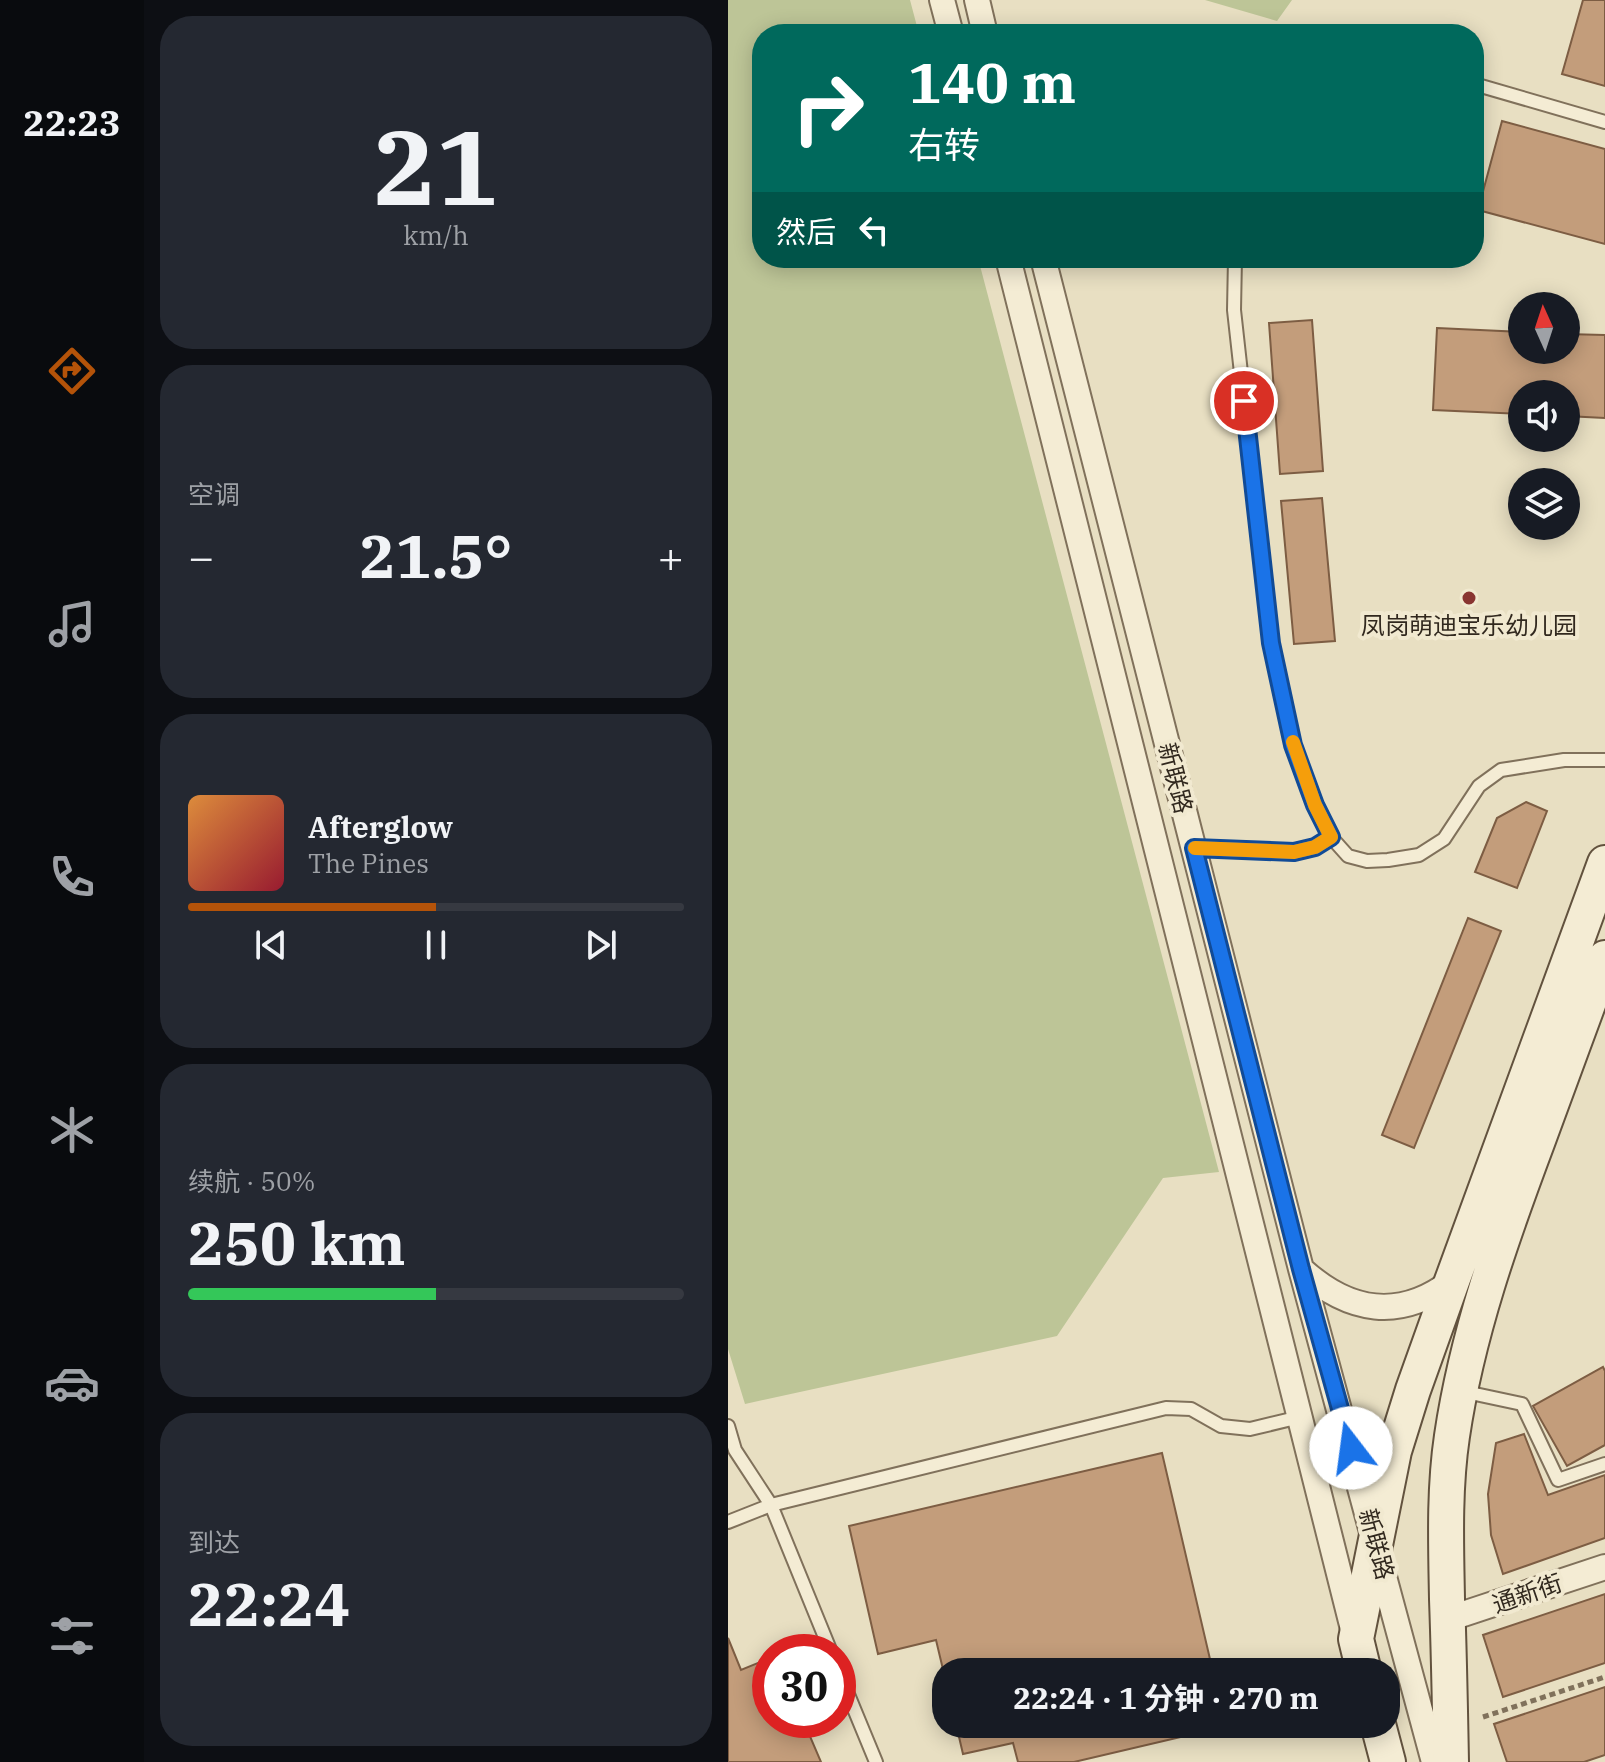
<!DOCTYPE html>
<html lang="zh">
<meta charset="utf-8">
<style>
:root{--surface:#171b24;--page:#242831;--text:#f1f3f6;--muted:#9ea1a6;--line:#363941;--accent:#b45309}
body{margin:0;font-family:"IBM Plex Serif","Noto Sans SC",serif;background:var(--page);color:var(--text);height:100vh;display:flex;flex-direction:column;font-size:30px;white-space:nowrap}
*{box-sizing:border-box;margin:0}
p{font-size:26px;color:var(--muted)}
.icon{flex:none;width:44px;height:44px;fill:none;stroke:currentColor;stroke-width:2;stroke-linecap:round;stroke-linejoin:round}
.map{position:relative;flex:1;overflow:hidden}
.sheet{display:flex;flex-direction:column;gap:16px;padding:16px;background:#0d0f14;width:584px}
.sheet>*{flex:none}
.top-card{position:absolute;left:24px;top:24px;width:732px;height:244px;border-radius:32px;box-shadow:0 4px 20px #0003;background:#00695c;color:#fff;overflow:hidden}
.needle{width:52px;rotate:357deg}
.controls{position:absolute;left:780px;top:292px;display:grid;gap:16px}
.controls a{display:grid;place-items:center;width:72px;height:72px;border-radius:50%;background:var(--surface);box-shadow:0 4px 20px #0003;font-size:40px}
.speed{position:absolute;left:24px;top:1634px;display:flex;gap:16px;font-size:40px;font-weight:700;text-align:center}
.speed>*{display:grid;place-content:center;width:104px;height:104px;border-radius:50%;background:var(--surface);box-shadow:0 4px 20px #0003;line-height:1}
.speed .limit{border:12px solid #d22;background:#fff;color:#111}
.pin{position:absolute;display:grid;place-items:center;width:68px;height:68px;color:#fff;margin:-34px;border:4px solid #fff;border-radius:50%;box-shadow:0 2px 8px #0007}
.me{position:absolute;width:88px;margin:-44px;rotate:345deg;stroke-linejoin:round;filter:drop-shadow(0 0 6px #0008)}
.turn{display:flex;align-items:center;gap:28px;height:168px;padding:0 24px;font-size:36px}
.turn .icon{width:104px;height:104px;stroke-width:2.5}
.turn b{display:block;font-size:56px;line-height:68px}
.then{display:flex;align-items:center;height:76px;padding:0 24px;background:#0003;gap:16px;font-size:30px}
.big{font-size:60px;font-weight:700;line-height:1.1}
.sheet .card{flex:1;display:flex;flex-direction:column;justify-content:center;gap:12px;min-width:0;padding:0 28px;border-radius:32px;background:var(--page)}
.sheet .dial{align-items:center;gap:0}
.dial b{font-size:104px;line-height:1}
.song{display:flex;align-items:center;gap:24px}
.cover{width:96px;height:96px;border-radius:12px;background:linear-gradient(135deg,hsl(30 70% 55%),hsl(350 70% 35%))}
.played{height:8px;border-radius:4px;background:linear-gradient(90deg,var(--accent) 50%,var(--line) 50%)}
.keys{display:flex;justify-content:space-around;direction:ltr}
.heat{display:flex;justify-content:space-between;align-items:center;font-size:44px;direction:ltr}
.charge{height:12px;border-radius:6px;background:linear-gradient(90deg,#34c759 50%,var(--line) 0)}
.trip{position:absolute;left:204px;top:1658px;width:468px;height:80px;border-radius:32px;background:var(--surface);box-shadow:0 4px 20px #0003;font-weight:700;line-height:80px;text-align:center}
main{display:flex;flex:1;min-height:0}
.tabs{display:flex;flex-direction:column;width:144px;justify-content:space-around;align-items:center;background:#090b0e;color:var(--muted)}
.tabs .icon{width:56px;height:56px}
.tabs .current{color:var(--accent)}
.tabs b{font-size:36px;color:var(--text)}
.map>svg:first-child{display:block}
</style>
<main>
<nav class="tabs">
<b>22:23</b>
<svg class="icon current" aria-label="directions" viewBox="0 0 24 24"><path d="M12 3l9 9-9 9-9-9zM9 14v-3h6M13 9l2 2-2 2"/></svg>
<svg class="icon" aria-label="music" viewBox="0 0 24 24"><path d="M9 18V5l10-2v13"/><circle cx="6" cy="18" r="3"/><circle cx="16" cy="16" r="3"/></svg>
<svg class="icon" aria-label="phone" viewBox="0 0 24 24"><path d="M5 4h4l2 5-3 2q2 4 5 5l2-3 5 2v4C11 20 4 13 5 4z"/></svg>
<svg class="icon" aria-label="climate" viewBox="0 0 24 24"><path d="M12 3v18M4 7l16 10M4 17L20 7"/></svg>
<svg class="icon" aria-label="car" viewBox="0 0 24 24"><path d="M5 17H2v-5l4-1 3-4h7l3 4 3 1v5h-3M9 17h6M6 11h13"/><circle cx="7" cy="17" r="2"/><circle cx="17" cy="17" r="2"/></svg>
<svg class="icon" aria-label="filters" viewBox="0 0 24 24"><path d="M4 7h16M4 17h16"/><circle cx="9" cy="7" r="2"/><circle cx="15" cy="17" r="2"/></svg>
</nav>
<section class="sheet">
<div class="card dial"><b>21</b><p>km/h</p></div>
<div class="card"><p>空调</p>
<div class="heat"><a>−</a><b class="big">21.5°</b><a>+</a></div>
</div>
<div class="card">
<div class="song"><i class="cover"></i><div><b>Afterglow</b><p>The Pines</p></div></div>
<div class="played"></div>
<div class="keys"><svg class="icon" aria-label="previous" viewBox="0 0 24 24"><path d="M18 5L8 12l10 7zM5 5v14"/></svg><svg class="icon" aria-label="pause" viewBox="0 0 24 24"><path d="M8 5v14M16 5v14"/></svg><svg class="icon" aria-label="next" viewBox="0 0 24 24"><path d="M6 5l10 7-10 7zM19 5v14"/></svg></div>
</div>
<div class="card"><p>续航 · 50%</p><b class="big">250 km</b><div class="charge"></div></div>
<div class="card"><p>到达</p><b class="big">22:24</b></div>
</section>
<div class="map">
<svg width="877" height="1762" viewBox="0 0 877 1762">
<rect width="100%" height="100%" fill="#e8dfc2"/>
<path fill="#bdc597" d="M0,0h182l9,34h-157v224h216l241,914 -56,6 -106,158 -312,68 -17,-55z
M477,0h87l-15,21z"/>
<path fill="#c39d7b" stroke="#7d5d43" stroke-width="2" d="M855,0h22v86l-43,-12z
M774,121l103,28v95l-127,-34z
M584,320l11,151 -43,3 -11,-151z
M709,328l85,4v18h44v-16l39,1v83l-39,-2v-22h-44v20l-89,-4z
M594,498l13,143 -41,3 -13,-143z
M798,802l21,9 -30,77 -42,-16 22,-54z
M740,918l33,13 -87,217 -32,-13z
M875,1367l2,4v74l-38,21 -34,-60z
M796,1434l24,61 57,-20v63l-102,36 -12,-39 -3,-41 8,-51z
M434,1453l51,219h-267v10l-10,-42 -58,14 -29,-128z
M877,1594v69l-102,34 -20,-62z
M0,1638l13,32 29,-12v62h33l18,42h-93z
M877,1687v68l-21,7h-77l-13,-38z
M228,1724h244l2,8 -128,30h-56l-5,-19 -50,11z"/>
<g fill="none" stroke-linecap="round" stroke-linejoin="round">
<g stroke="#80715b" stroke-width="16">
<path id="lane" d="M746,84l131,38
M507,258l-1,52 37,333 22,102 22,60 16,32 17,19 19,5 21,-1 31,-5 25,-16 35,-53 22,-16 63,-10h41
M466,848l100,4 21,-5 16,-10
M733,1391l61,13 36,76 47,-16
M0,1426l7,24 36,55 60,147
M0,1522l43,-17 395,-97 25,1 30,17 29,3 50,-12
M110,1670l38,92"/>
</g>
<g stroke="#80715b" stroke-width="28">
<path id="street" d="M214,0l9,34
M249,0l8,34
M280,258l346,1375
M315,258l258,1011 133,493
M573,1269c48,44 99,52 151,12
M720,1619l157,-52"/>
</g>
<g stroke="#62523e" stroke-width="38">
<path id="secondary" d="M636,1672l-8,-33 38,-188 19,-61 39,-109 153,-418
M650,1724l10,38
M723,1762c-1,-54 -2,-109 -4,-163 -1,-54 -3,-110 5,-163 15,-102 50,-200 86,-296 22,-61 45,-121 67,-182"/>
</g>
<path stroke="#80715b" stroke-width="5" stroke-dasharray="6 4" stroke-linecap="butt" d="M755,1717l122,-40"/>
<use href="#lane" stroke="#f4ecd4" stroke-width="12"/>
<use href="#street" stroke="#f4ecd4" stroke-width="24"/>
<use href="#secondary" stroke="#f4ecd4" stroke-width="34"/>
</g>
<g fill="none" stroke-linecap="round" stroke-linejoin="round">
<g stroke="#114b97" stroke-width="20">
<path id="route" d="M516,401l27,242 22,102 22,60 16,32 -16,10 -21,5 -100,-4 107,421 50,179"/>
</g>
<use href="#route" stroke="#1a73e8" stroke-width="14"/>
<path stroke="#f59e0b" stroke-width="14" d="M467,848l99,4 21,-5 16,-10 -16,-32 -22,-63"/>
</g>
<circle fill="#893531" stroke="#f1e9d0" stroke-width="3" cx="741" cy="598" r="8"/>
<g text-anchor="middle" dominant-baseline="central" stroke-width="8" stroke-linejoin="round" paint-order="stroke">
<g font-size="24" fill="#31281e" stroke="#f1e9d0">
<text x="741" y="625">凤岗萌迪宝乐幼儿园</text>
</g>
<g font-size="24" fill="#31281e" stroke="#f1e9d0">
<text transform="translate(448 778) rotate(76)">新联路</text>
<text transform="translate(649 1544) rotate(75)">新联路</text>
<text transform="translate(799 1593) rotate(-19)">通新街</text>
</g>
</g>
</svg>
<div class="controls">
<a><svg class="needle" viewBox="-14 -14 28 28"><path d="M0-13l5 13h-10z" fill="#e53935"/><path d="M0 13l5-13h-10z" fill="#9ea1a6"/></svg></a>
<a><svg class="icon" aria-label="sound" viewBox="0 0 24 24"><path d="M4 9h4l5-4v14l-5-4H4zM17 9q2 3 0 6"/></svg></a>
<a><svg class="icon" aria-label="layers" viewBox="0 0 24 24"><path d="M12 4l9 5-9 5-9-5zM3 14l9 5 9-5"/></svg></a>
</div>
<div class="speed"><div class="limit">30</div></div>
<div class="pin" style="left:516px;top:401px;background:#d93025"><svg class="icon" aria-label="arrive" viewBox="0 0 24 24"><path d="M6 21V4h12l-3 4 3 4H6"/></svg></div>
<svg class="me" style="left:623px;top:1448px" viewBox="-20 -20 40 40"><circle r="19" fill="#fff"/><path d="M0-13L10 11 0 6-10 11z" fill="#1a73e8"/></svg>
<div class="trip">22:24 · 1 分钟 · 270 m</div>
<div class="top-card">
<div class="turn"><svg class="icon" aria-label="right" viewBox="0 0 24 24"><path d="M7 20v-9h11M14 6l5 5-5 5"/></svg><div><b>140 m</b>右转</div></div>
<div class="then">然后<svg class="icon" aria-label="left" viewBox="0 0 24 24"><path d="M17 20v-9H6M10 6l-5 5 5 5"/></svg></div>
</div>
</div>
</main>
